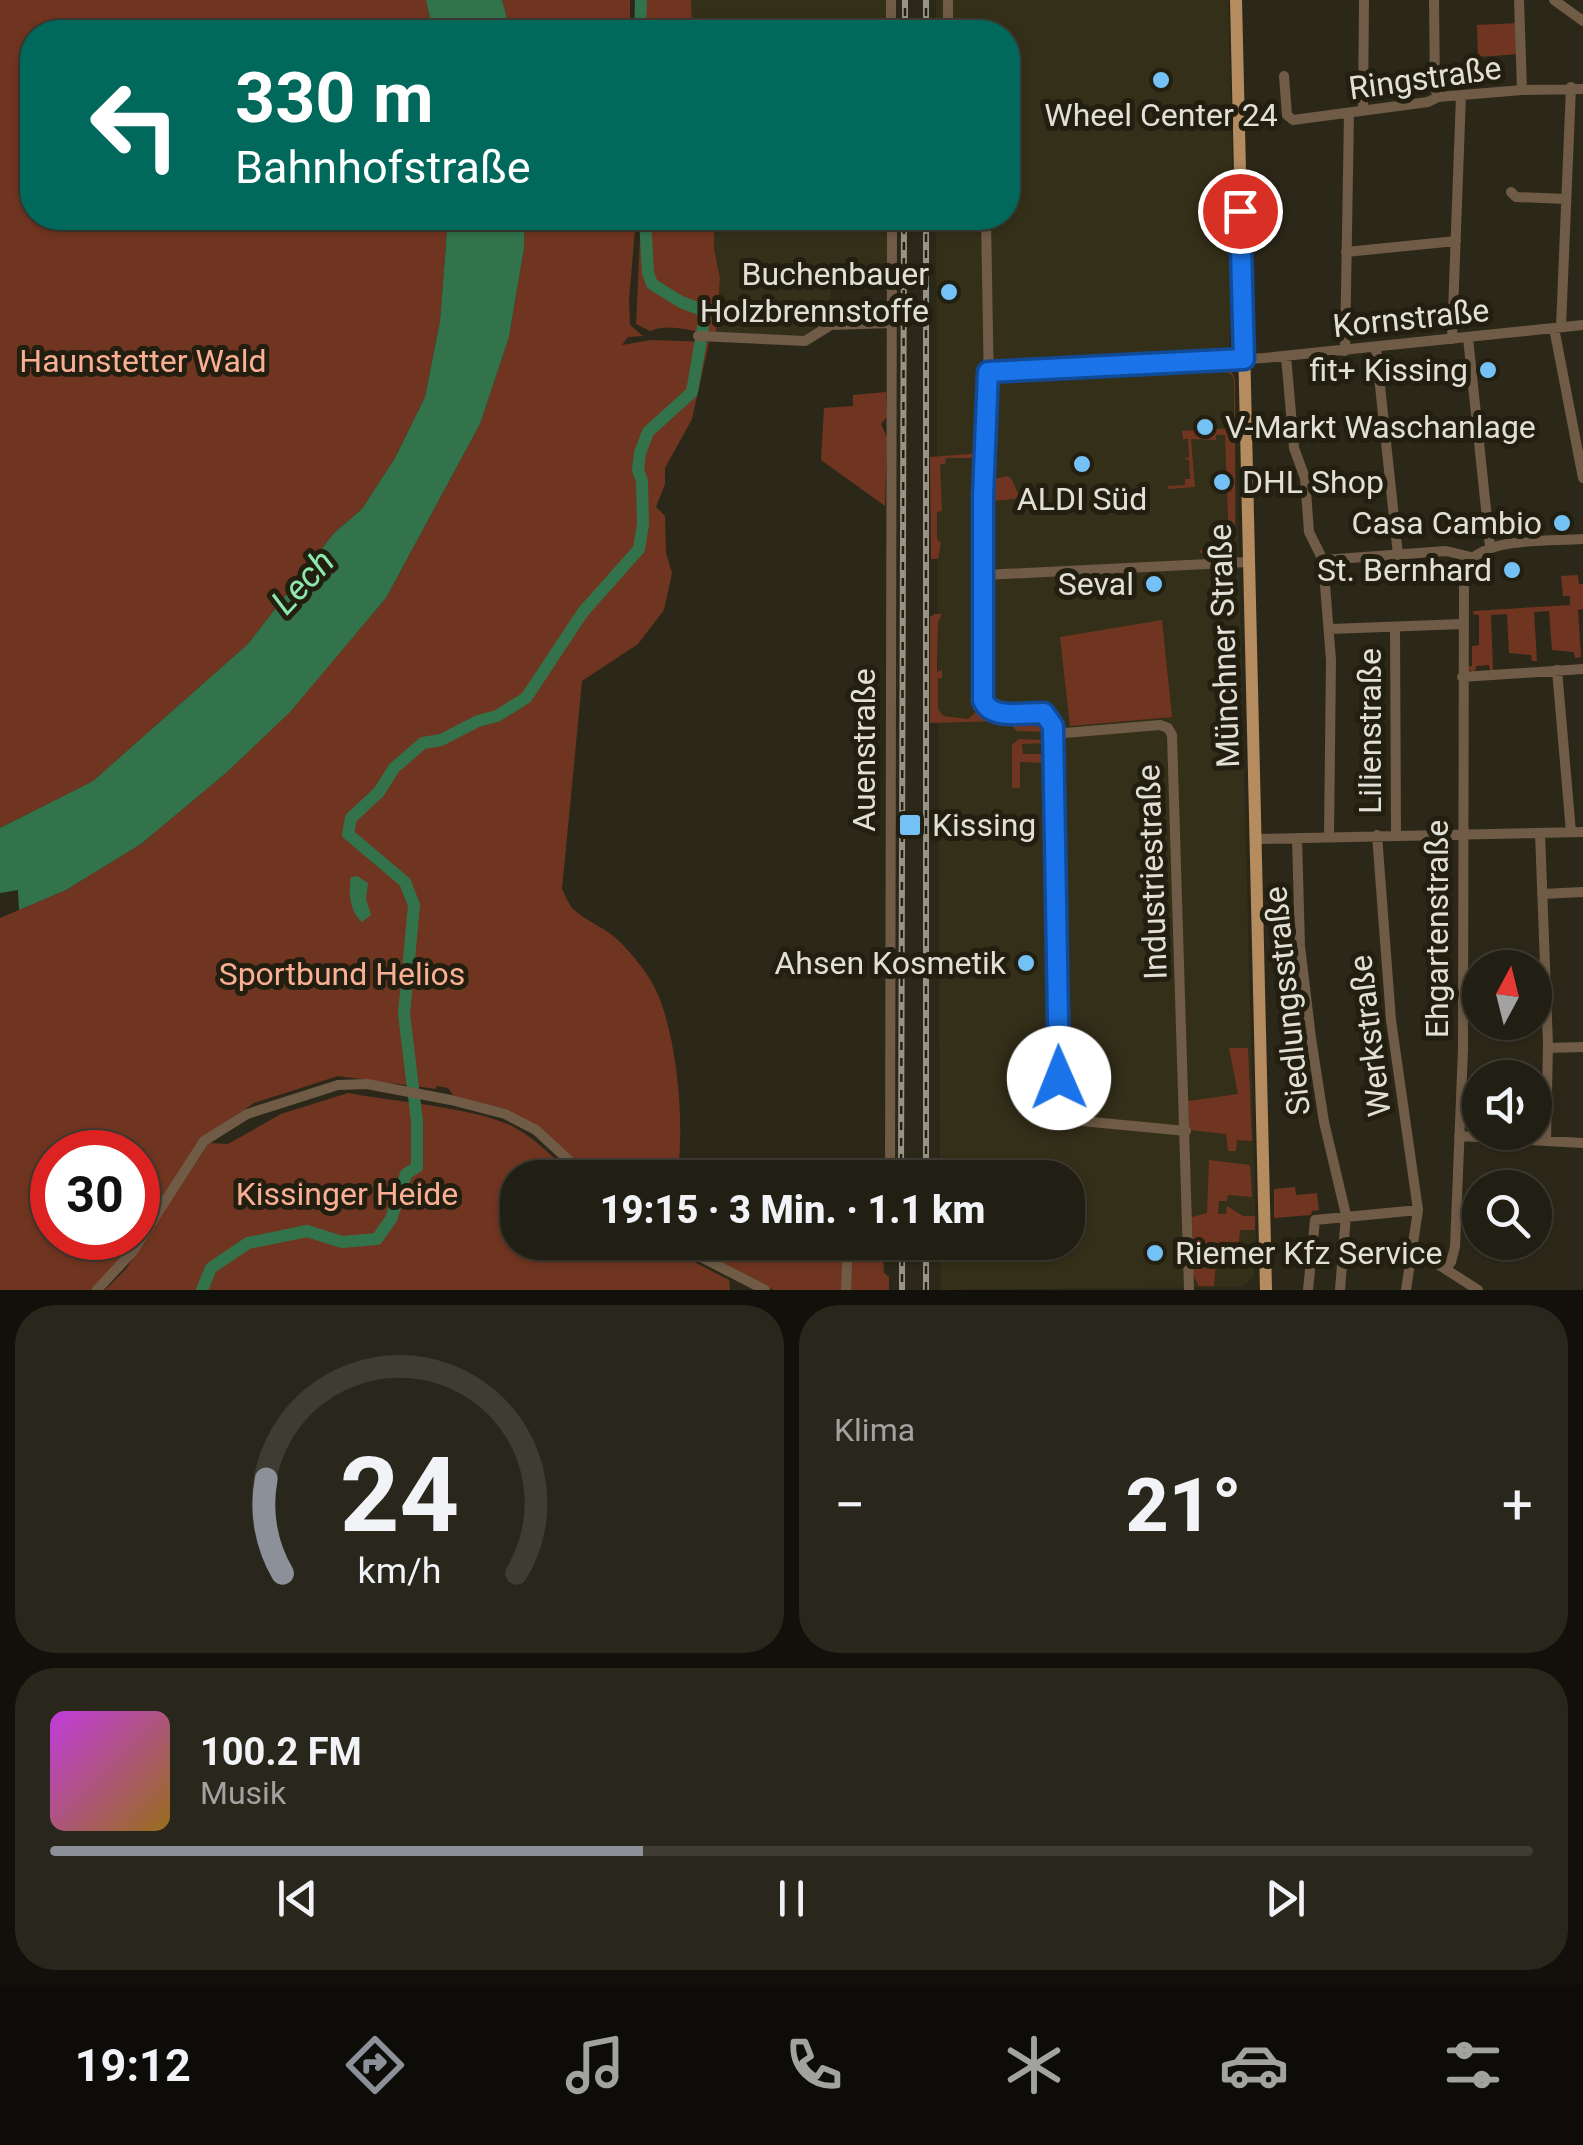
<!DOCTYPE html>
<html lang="de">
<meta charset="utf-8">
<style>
:root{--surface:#211e13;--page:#29271c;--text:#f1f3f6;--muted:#a2a2a0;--line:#3e3c33;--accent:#8c9099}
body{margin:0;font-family:Roboto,sans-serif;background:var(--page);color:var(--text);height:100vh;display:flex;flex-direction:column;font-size:38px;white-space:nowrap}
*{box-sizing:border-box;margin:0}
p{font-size:32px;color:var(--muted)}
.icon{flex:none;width:55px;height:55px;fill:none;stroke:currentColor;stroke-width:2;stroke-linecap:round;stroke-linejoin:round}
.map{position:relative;height:1290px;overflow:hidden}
.sheet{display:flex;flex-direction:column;gap:15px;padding:15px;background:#12100a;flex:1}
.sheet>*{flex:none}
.banner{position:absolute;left:20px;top:20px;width:1000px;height:210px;border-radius:40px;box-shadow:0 2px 8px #0004,0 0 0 2px var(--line);background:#00695c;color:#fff;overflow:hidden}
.needle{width:65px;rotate:7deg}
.buttons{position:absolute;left:1462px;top:950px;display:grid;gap:20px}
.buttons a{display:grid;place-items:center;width:90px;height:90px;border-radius:50%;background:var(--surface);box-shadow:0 2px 8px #0004,0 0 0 2px var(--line);font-size:50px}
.speed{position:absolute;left:30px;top:1130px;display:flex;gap:20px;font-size:50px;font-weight:700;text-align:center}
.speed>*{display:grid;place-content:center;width:130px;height:130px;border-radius:50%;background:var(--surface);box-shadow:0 2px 8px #0004,0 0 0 2px var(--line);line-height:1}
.speed .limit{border:15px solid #d22;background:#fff;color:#111}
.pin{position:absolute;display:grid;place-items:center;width:85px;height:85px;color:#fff;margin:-42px;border:5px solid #fff;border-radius:50%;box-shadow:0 2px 10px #0007}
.me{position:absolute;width:110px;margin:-55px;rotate:359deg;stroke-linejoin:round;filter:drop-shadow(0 0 8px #0008)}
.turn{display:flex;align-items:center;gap:35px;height:210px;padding:0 50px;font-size:45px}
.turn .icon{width:130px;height:130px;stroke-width:2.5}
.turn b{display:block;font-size:70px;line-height:85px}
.big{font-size:75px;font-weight:800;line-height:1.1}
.sheet .tile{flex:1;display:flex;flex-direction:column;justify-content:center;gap:15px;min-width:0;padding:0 35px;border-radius:40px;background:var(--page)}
.sheet .dial{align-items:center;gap:0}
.dial svg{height:260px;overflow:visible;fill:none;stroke:var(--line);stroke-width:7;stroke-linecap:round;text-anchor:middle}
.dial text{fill:var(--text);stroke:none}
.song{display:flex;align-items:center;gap:30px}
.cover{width:120px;height:120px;border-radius:15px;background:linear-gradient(135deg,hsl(290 70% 55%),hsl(40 70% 35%))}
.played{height:10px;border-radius:5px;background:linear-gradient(90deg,var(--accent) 40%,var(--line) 40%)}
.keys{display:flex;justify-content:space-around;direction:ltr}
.heat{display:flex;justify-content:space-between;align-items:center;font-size:55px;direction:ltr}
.sheet .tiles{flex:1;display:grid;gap:15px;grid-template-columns:1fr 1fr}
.tile:last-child{grid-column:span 2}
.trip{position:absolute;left:500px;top:1160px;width:585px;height:100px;border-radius:40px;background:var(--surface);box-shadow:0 2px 8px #0004,0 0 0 2px var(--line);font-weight:800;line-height:100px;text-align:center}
.tabs{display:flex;height:160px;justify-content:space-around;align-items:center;background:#0d0c08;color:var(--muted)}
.tabs .icon{width:70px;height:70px}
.tabs .active{color:var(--accent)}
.tabs b{font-size:45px;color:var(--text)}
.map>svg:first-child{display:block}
</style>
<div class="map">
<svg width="1583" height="1290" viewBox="0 0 1583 1290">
<rect width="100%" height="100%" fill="#2c2819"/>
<path fill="#342f19" d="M691,0h196v32h-196z
M936,0h292l8,294 -8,55 6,30 22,861 -2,37 -12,10 -301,3v-47l127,-1v-64l-128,-1 -4,-959h72v-186h-72z
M714,218h173v56h-55l-3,49 -26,15 -87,-4 4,-56 -6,-29z"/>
<path fill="#703520" d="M0,0h426l7,32h-401v186h416l-8,103 -15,76 -30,61 -33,51 -28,24 -86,111 -77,68 -78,69 -93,47z
M502,0h128v32h-119z
M643,0h48l1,32h-49z
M1519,23l1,31 -42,3 -1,-32z
M525,218h111l-7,82 1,25 13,11 -15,1 -6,8 29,-5 58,2 -17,77 -27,49v16l-9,23 9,9 1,37 6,20 -8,37 -26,34 -56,37 -20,208c3,6 7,16 11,20 15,14 35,19 50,36 14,15 27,31 35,50 20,47 27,133 19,182h-84c-52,-49 -60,-62 -134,-74l-11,-15 -11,-2 -1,3 -98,-13 -84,27 -51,34 -65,99v-84h-86v86h85l-13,19 -32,33h-92v-372l66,-28 75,-46 85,-71 63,-61 97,-114 94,-174 29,-87 15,-89z
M641,218h3l4,64 22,15 5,-3 -21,-12 -3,-7 -3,-57h66v31l6,29 -4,56c-22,-1 -45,-12 -66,-3l-14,-7z
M1230,369l5,10v158l-7,12 -28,4v-3l29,-3 -4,-112h-9v5l-25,-1 4,48 -26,2 -2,-3 18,-1v-6h5l-1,-19 -5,-1 5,-2 -1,-18h-5l-1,-8 52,-3v-49l-3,-5 -10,-4 -51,3 -6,3v-5l-18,2v4l-3,-5z
M886,392l1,25 -6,7 6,14 -2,68 -64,-46 3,-52 29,-2v-11z
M982,453l-1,10 -3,-5h-32l-1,6h-5l2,47 -5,1v27l4,4 -3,16h-7l-1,-102z
M1007,476l4,2 7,15 35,3 -63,5 1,-21z
M1578,575l1,9h4v25l-5,1 3,47 -6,1 -1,-6 -22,-2 -3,-39 -15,1 3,49h-5l-1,-6 -22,-2 -2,-39 -16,1 2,55 -3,1 -1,-6 -13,1 -1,6 -7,-2 -1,-3 5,-1v-20l7,-1v-30l-6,-1v-3l97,-6v-9h-7l-2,-20z
M935,614h7l-4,8 -1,50 5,-2v8h-4v31l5,7 25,3 9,-8v-7l9,10 21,3 1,3 32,-2 6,6 1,8 -30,-1 -10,-10 -77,2v-106z
M1162,620l10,97 -102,9 -10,-89z
M1019,739l25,1 2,3 -24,1 1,10h19l2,9 -24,-1v26h-8v-43z
M1229,1048h19l4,93 -15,-1 -1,11h-8l-2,-17 -37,-4 -1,-29 50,-7z
M348,1093c44,8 126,15 164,33 21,11 39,29 56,45l-2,6 -48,1v64l27,1 -1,8 3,-8h111l71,37 1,10h-625l21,-21 83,-126 19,1 53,-30z
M1209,1160l41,5 2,32 -24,-2 -1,6h-8l-1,13h8l1,-8 16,10h12v14h-15l-1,12 -21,1 -4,43h-15l-6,-11 -1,-58 15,-4z
M1295,1187l1,8 21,-2 2,17 -7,1 -1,4 -37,3v-29z
M678,1243h165l-1,47h-68z
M852,1243h36l-5,12 1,18 5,4v13h-39z"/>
<path fill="#33734c" d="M426,0h76l9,32h-78z
M448,218h77l-1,30 -15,89 -29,87 -94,174 -96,114 -64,61 -85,71 -75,46 -47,20 -1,-20 -18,3v-65l93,-47 78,-69 77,-68 86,-111 28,-24 33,-51 30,-61 15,-76z
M357,876l11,7 -2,16 5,16 -9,7c-12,-10 -14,-30 -11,-45z"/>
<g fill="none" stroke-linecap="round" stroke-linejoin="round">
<path stroke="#33734c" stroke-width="12" d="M640,32l1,-32
M202,1290l9,-22 37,-25 59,-12 35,11 35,-3 14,-20 15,-45 11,-7v-46l-13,-107 10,-109 -9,-23 -57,-48 3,-16 28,-26 15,-24 29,-25 18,-3 37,-19 19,-5 29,-18 57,-86 56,-63 4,-25 -1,-43 -4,-11 2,-17 8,-21 44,-40 13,-76 -5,-7 -19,-7 -29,-18 -4,-11 -3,-55"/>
<path stroke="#6f5b46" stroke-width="10" d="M891,0v32
M1434,0l1,88 3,9
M1554,0l29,21
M948,32v-32
M1284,76l3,39 6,5 135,-18 10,-5 84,-7 -3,-90
M1522,90l61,-1
M1363,111l1,-111
M1511,192l5,5 50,2
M986,218l3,171 -6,107v203c8,22 42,13 61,14l9,13 6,383 3,7 9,4 115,11
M1346,252l110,-11
M1561,327l10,-240
M1554,328l29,150
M698,336l107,5 26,-16 61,-2
M1468,338l22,209
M1452,339l9,-244
M1376,348l22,207
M1345,351l4,-238
M1286,356l8,92 11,30 4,54 14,28 123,-9 25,6
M988,372l276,-14 319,-33
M1323,560l8,100 -2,176
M983,575l265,-13
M1395,627l1,208
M1330,629l133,-5
M1557,670l14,162
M1462,677l121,-8
M1053,734l107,-9 8,3 4,7 17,555
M1540,833l8,212 -2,96
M1377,835l14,185 27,190 -12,80
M1297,838l3,108 11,92 13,84 22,93 -6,75
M1257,839l326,-7
M1542,894l41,-2
M1548,1048l35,-1
M1459,1136l124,7
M890,1178l2,-960
M672,1242l93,48
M1413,1257l23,6 42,27
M1446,1268l5,-6 4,-15 8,-198 1,-479c15,-35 85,-28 119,-31
M97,1290l36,-39 71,-110 43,-27 91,-29 29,-1 84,16 54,14 31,16 52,48
M846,1290l2,-48
M1308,1290l7,-70 103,-10"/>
<path stroke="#b58c60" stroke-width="12" d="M1236,0l30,1290"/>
<g stroke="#969487" stroke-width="6">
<path id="rail" d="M905,32v-32
M926,32v-32
M926,218v960
M901,1178l3,-960
M902,1242v48
M926,1290v-48"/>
</g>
<use href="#rail" stroke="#221f10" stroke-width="2.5" stroke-dasharray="8" stroke-linecap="butt"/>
</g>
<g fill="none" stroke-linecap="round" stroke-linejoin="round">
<g stroke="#114b97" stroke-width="25">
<path id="route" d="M1059,1078l-6,-352 -9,-13c-19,-1 -53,8 -61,-13v-204l5,-124 256,-13 -4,-148"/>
</g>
<use href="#route" stroke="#1a73e8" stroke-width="18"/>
</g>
<g fill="#73c1f5" stroke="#221f10" stroke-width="4">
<circle cx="1161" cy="80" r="10"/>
<circle cx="949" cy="292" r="10"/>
<circle cx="1488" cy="370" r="10"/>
<circle cx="1205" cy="427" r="10"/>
<circle cx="1082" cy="464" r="10"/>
<circle cx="1222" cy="482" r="10"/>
<circle cx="1562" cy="523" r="10"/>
<circle cx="1512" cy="570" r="10"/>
<circle cx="1154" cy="584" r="10"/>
<rect x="898" y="813" width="24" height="24" rx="5"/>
<circle cx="1026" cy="963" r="10"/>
<circle cx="1155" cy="1253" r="10"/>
</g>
<g text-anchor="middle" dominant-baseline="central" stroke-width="10" stroke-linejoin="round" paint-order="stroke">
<g font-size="32" fill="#e2e0d6" stroke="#221f10">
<text transform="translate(1425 78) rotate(-8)">Ringstraße</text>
<text transform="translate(1411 318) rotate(-6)">Kornstraße</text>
<text transform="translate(1224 646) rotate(-92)">Münchner Straße</text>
<text transform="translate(1370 731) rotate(-90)">Lilienstraße</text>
<text transform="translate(864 750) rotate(-90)">Auenstraße</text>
<text transform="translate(1152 872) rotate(-92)">Industriestraße</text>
<text transform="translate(1437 929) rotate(-90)">Ehgartenstraße</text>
<text transform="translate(1287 1001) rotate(-96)">Siedlungsstraße</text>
<text transform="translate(1370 1036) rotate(-97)">Werkstraße</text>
</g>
<g font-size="32" fill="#e2e0d6" stroke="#221f10" text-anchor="end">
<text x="1161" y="115" text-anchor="middle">Wheel Center 24</text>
<text x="929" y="274">Buchenbauer<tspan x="929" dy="37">Holzbrennstoffe</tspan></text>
<text x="1468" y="370">fit+ Kissing</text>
<text x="1225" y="427" text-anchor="start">V-Markt Waschanlage</text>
<text x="1242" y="482" text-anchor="start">DHL Shop</text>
<text x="1082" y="499" text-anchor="middle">ALDI Süd</text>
<text x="1542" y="523">Casa Cambio</text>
<text x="1492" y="570">St. Bernhard</text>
<text x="1134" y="584">Seval</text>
<text x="932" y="825" text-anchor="start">Kissing</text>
<text x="1006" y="963">Ahsen Kosmetik</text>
<text x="1175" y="1253" text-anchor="start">Riemer Kfz Service</text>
</g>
<g font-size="32" fill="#faae93" stroke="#221f10">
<text x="143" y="361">Haunstetter Wald</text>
<text x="342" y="974">Sportbund Helios</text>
<text x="347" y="1194">Kissinger Heide</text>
</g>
<g font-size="35" font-style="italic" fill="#8de8ac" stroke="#221f10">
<text transform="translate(303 582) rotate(-47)">Lech</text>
</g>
</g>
</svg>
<div class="buttons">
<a><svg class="needle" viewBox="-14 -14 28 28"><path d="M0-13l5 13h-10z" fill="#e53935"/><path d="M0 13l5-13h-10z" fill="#a2a2a0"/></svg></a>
<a><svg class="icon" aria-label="sound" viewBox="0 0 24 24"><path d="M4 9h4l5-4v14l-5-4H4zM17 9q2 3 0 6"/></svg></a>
<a><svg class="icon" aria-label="search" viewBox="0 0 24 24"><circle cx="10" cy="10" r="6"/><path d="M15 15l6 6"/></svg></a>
</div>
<div class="speed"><div class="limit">30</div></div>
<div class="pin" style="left:1240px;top:211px;background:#d93025"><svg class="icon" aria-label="arrive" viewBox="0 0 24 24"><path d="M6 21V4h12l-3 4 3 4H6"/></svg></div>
<svg class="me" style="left:1059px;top:1078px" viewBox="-20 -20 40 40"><circle r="19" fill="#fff"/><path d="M0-13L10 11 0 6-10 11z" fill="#1a73e8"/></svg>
<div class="trip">19:15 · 3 Min. · 1.1 km</div>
<div class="banner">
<div class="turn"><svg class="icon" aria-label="left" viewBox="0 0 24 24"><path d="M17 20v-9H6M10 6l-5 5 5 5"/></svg><div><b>330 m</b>Bahnhofstraße</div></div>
</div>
</div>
<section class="sheet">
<div class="tiles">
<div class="tile dial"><svg viewBox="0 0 100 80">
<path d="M14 69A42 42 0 1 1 86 69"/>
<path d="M14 69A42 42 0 0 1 9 40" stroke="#8c9099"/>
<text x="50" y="56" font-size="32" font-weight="700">24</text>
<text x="50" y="72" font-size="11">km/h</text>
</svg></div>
<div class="tile"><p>Klima</p>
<div class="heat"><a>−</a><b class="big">21°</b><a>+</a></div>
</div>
<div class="tile">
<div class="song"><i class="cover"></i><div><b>100.2 FM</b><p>Musik</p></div></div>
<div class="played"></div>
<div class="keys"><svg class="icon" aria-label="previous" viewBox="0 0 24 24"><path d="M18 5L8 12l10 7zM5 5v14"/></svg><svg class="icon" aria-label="pause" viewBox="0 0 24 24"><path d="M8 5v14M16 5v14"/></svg><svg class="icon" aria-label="next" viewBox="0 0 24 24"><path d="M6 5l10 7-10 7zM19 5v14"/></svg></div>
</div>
</div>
</section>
<nav class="tabs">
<b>19:12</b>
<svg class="icon active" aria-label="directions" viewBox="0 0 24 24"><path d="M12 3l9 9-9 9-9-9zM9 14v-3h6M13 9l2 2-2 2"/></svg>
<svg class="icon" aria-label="music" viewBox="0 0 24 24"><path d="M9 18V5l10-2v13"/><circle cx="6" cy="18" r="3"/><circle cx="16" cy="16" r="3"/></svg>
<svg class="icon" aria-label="phone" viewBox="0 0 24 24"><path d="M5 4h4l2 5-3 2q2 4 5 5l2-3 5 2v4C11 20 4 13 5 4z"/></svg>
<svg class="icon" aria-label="climate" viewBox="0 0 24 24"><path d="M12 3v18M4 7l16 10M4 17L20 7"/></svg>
<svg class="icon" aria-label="car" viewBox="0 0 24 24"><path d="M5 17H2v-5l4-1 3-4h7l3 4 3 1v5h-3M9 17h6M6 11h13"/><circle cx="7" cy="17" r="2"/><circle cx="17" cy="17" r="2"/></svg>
<svg class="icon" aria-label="filters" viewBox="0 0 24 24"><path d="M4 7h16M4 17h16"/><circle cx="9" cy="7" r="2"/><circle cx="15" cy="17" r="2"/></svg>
</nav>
